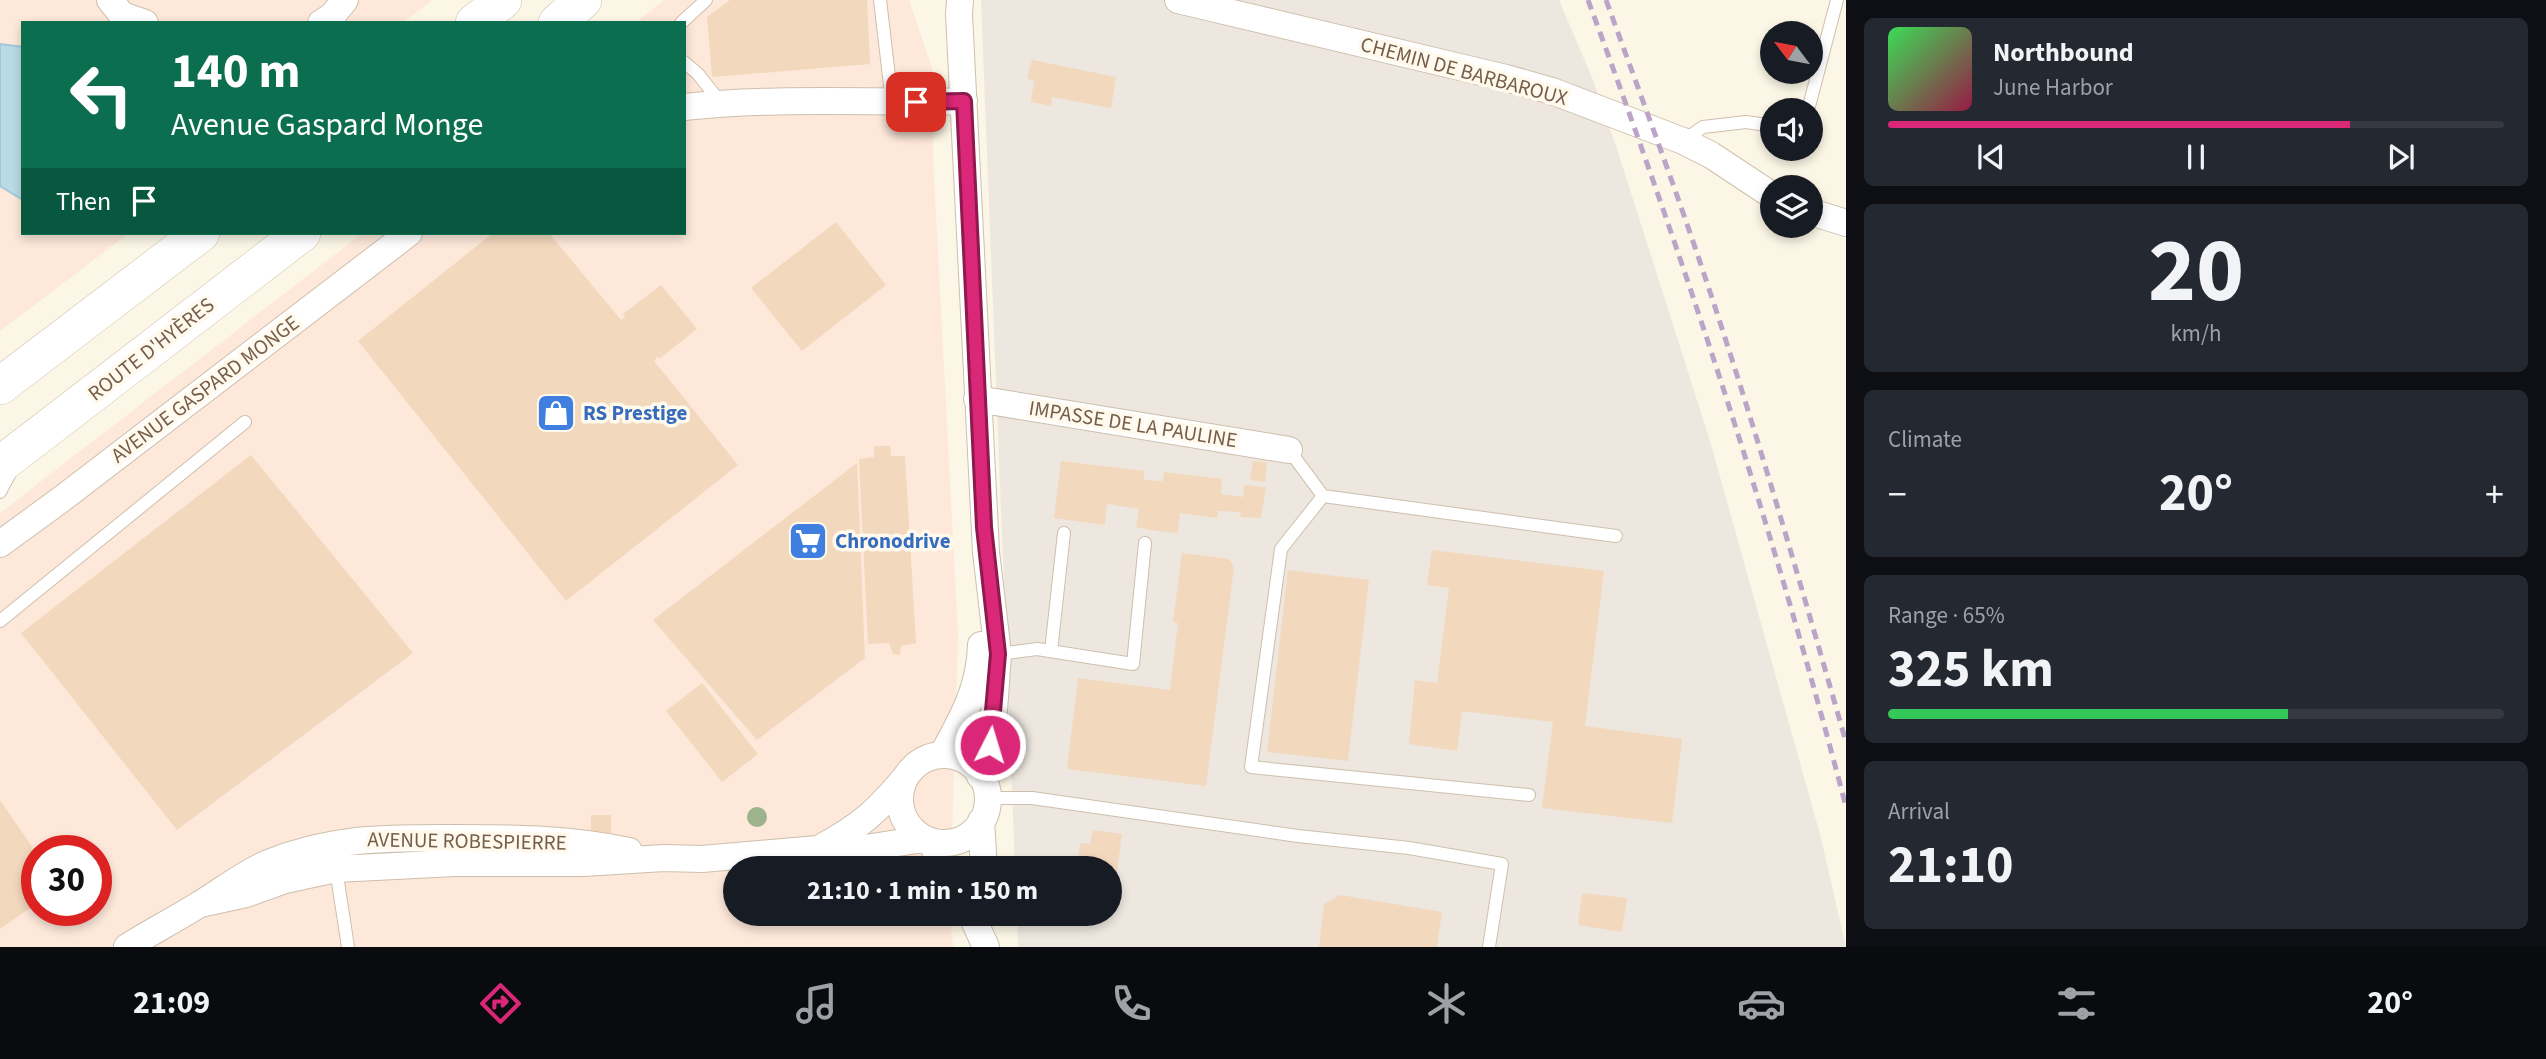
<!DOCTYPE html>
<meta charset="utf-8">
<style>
:root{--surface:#171b24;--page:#242831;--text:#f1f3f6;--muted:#9ea1a6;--line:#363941;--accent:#db2777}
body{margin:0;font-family:"Source Sans 3",sans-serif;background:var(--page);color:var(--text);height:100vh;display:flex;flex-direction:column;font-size:26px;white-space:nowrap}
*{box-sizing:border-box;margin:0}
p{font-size:23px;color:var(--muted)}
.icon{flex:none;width:38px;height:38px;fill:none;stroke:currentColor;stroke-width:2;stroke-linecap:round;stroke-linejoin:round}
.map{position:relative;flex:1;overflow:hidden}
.panel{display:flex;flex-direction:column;gap:18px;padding:18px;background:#0d0f14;width:700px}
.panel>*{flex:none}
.top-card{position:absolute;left:21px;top:21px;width:665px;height:214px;border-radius:0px;box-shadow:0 4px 10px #0003;background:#0b6e4f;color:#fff;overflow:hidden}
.needle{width:46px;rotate:302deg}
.controls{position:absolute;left:1760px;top:21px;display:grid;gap:14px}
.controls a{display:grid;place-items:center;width:63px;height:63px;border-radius:50%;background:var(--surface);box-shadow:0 4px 10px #0003;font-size:35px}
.speed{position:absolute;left:21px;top:835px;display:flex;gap:14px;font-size:35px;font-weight:700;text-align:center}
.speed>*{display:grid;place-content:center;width:91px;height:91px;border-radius:50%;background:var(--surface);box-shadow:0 4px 10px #0003;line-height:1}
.speed .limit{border:10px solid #d22;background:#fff;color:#111}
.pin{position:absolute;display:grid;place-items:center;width:60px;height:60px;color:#fff;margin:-30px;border-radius:14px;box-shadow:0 4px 10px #0006}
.me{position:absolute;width:77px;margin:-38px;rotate:5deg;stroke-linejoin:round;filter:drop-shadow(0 0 5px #0008)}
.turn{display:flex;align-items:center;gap:24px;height:147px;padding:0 35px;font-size:32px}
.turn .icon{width:91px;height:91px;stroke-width:2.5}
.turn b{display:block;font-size:49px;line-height:60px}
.then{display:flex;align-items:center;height:66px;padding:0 35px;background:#0003;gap:14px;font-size:26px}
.big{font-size:52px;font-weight:700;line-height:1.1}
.panel .card{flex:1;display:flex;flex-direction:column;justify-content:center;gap:10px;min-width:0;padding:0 24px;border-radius:10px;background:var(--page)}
.panel .dial{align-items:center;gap:0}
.dial b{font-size:91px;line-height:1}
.song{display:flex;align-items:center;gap:21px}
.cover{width:84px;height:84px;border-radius:10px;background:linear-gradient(135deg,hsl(130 70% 55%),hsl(340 70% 35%))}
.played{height:7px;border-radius:4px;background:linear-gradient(90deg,var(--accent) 75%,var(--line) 75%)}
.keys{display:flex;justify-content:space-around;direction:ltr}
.heat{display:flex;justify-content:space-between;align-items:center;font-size:38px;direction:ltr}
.charge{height:10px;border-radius:5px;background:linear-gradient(90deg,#34c759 65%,var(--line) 0)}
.trip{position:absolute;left:723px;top:856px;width:399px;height:70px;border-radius:35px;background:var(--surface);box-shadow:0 4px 10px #0003;font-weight:700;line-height:70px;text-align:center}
.tab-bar{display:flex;height:112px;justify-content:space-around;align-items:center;background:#090b0e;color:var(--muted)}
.tab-bar .icon{width:49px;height:49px}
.tab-bar .selected{color:var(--accent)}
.tab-bar b{font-size:32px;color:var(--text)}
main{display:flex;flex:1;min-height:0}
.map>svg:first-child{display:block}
</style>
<main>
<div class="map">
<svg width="1846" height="947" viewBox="0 0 1846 947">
<rect width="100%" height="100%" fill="#fcf6e6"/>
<path fill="#fde8da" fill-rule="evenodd" d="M0,0h432l-30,23h-379v210h106l-129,98z
M664,0h245l23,68 1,90 25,477 -7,233h-216v46h215l3,33h-953v-434l363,-280h321v-210h-49zM37,850h59v60h-59z"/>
<path fill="#ede7e0" d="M981,0h578l34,80 25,72 92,289 111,397 25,109h-828l-1,-33h93v-46h-95z"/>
<path fill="#badbe6" stroke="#a0cad8" stroke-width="2" d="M0,44l23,3v153l-23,-14z"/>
<path fill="#f2d8bd" d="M730,0h137l3,64 -158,13 -5,-60z
M1032,60l84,17 -5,31 -59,-11 -1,9 -20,-4 3,-22 -7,-1z
M836,222l50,63 -84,66 -51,-63z
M493,233h56l72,87 4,-3 -2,-3 38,-29 36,44 -38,30 -1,-3 -4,5 84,104 -172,136 -208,-260z
M874,446h16l1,10h14l11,187 -15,3 -1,9 -7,-1 -4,-11 -21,1 -9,-185 15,-2z
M251,455l162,198 -236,177 -156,-197z
M1061,461l83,10v9l19,1 1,-9 58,7 -1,15 22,3 1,-12 22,2 -5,31 -21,-1 1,-5 -23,-1 -1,7 -37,-5 -2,20 -21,-2 -21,-4 3,-18 -32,-5 -2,21 -51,-7z
M1253,461l14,1 -2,20 -15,-2z
M857,463l8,195 -108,82 -104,-120z
M1432,550l172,21 -19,155 97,13 -10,84 -130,-15 11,-86 -91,-11 -5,40 -48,-7 6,-64 22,3 12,-95 -22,-3z
M1182,553l47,6 5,8 -28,219 -139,-17 11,-91 92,12 8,-67 -5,-1z
M1288,570l81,10 -21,181 -81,-9z
M702,683l56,71 -36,28 -56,-71z
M0,800l37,54v22l-16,11 15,17 -36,25z
M591,815h20v18l-20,1z
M1093,830l29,4 -10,75h-2v-41h-37l1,-4h4l2,-21 10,1z
M1582,893l45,5 -5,34 -44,-7z
M1340,895l102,17 -5,35h-118l5,-43z"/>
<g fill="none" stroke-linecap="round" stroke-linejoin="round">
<g stroke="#cebfac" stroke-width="14">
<path id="service" d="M880,0l12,102
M681,23l25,-23
M684,62l14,12 23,29
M1808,110l29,-110
M1683,141l20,-14 43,-5 27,4
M1289,450l34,46 293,40
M0,492l13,-24
M1323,496l-42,53 -30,218 278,28
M0,621l245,-199
M1051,651l13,-118
M998,654l39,-5 96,15 12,-121
M987,798h45l266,38 111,12 93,16 -13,83
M336,869l12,78"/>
</g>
<g stroke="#cebfac" stroke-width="28">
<path id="minor" d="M110,0l12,15 23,8
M960,0l-1,14 27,538 12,102 -5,71 -6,39 -7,12
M1178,0l328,78 46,13 131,50 28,14 62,41
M321,23l11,-7 13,-16
M684,107c93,-10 187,-4 280,-6
M1811,212l35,11
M977,399l312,51
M0,544l59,-43 350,-268
M942,755c20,-36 38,-67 39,-110
M900 799a44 44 0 1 1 88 0a44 44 0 1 1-88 0Z
M981,821l3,47
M935,842l1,21 5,5
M822,847c40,-22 54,-35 83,-69
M200,904l46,-10 39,-14 51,-11 119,-6h128l81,-5 38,1 116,-10 47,-1 59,-9
M971,914l15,33
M127,947c24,-15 49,-28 73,-43 23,-14 43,-30 68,-41 68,-27 121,-25 192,-25 58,0 113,1 169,13"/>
</g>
<g stroke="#d1c0a9" stroke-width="38">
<path id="secondary" d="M474,23l29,-23
M557,23l26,-23
M0,386l201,-153
M0,465l302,-232"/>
</g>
<use href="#service" stroke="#fff" stroke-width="12"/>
<use href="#minor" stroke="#fff" stroke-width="26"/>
<use href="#secondary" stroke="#fff" stroke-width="37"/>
<path stroke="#baa4c7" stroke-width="5" stroke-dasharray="10 7" stroke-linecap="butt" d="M1588,0c98,265 187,534 258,807
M1606,0c32,88 65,176 95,265 53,157 99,317 145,477"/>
</g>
<circle fill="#9cb38c" cx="757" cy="817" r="10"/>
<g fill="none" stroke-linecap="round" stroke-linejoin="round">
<g stroke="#8e194d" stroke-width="18">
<path id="route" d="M916,102l48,-1 20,426 14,127 -8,91"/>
</g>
<use href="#route" stroke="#db2777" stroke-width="12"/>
</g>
<defs>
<g id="shop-square" transform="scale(2.0125)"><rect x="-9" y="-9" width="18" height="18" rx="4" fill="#3f7fe0" stroke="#fffaed"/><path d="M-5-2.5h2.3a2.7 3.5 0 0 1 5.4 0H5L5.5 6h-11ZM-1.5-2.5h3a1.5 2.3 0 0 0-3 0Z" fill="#fff"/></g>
<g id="supermarket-square" transform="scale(2.0125)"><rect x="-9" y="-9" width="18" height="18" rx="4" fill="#3f7fe0" stroke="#fffaed"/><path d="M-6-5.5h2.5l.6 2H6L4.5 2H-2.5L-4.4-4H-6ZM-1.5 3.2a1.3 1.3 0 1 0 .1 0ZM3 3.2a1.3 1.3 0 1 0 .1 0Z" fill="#fff"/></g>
</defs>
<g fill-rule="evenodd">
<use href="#shop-square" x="556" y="413"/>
<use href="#supermarket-square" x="808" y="541"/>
</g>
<g text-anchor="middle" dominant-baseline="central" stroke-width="7" stroke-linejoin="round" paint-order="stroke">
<g font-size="21" fill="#765e4a" stroke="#fffaed">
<text transform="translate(1464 71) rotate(15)">CHEMIN DE BARBAROUX</text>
<text transform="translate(151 349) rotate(-38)">ROUTE D'HYÈRES</text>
<text transform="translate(205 389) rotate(-37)">AVENUE GASPARD MONGE</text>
<text transform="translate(1133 424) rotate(9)">IMPASSE DE LA PAULINE</text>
<text transform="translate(467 841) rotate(1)">AVENUE ROBESPIERRE</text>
</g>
<g font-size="21" font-weight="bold" fill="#366cbe" stroke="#fffaed" text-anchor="start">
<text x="583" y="413">RS Prestige</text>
<text x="835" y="541">Chronodrive</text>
</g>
</g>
</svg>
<div class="controls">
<a><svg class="needle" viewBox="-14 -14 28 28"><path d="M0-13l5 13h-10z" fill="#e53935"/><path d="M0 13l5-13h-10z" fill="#9ea1a6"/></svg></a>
<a><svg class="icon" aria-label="sound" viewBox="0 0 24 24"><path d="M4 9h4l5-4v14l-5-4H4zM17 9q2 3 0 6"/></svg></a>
<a><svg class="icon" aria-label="layers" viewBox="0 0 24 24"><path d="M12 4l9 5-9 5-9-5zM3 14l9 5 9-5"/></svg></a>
</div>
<div class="speed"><div class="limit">30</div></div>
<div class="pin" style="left:916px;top:102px;background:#d93025"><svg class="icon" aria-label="arrive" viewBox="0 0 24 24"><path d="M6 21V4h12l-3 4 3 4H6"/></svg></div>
<svg class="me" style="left:990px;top:745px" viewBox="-20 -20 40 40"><circle r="17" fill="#db2777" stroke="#fff" stroke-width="3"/><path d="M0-11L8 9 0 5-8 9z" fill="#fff"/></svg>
<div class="trip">21:10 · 1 min · 150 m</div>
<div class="top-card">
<div class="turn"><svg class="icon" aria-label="left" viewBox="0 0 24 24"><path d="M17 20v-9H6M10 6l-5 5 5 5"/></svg><div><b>140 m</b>Avenue Gaspard Monge</div></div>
<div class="then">Then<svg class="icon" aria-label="arrive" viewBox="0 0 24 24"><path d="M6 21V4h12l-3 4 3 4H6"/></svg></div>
</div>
</div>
<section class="panel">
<div class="card">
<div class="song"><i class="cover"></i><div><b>Northbound</b><p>June Harbor</p></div></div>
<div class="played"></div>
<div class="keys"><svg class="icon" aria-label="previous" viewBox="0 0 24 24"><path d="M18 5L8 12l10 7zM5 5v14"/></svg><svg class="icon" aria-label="pause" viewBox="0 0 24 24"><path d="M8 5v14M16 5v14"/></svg><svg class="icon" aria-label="next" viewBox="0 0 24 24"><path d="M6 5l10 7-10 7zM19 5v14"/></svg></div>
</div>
<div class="card dial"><b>20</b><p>km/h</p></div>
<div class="card"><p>Climate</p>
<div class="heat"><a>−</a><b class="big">20°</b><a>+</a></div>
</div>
<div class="card"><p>Range · 65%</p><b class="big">325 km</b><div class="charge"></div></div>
<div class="card"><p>Arrival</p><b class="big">21:10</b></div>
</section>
</main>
<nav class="tab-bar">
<b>21:09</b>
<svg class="icon selected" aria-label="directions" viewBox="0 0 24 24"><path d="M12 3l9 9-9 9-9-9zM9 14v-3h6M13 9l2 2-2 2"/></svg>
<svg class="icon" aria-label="music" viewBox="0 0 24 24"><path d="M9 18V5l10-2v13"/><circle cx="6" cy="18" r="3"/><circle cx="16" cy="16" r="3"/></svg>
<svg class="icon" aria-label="phone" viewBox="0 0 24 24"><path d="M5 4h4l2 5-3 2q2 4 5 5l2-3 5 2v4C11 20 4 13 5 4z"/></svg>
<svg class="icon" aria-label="climate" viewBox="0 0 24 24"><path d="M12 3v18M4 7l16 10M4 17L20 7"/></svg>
<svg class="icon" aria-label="car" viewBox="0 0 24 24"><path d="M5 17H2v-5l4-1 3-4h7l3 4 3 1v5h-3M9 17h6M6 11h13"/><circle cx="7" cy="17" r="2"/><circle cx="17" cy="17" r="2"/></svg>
<svg class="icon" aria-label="filters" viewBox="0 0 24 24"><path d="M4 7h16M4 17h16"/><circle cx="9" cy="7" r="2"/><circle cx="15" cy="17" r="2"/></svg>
<b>20°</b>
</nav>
